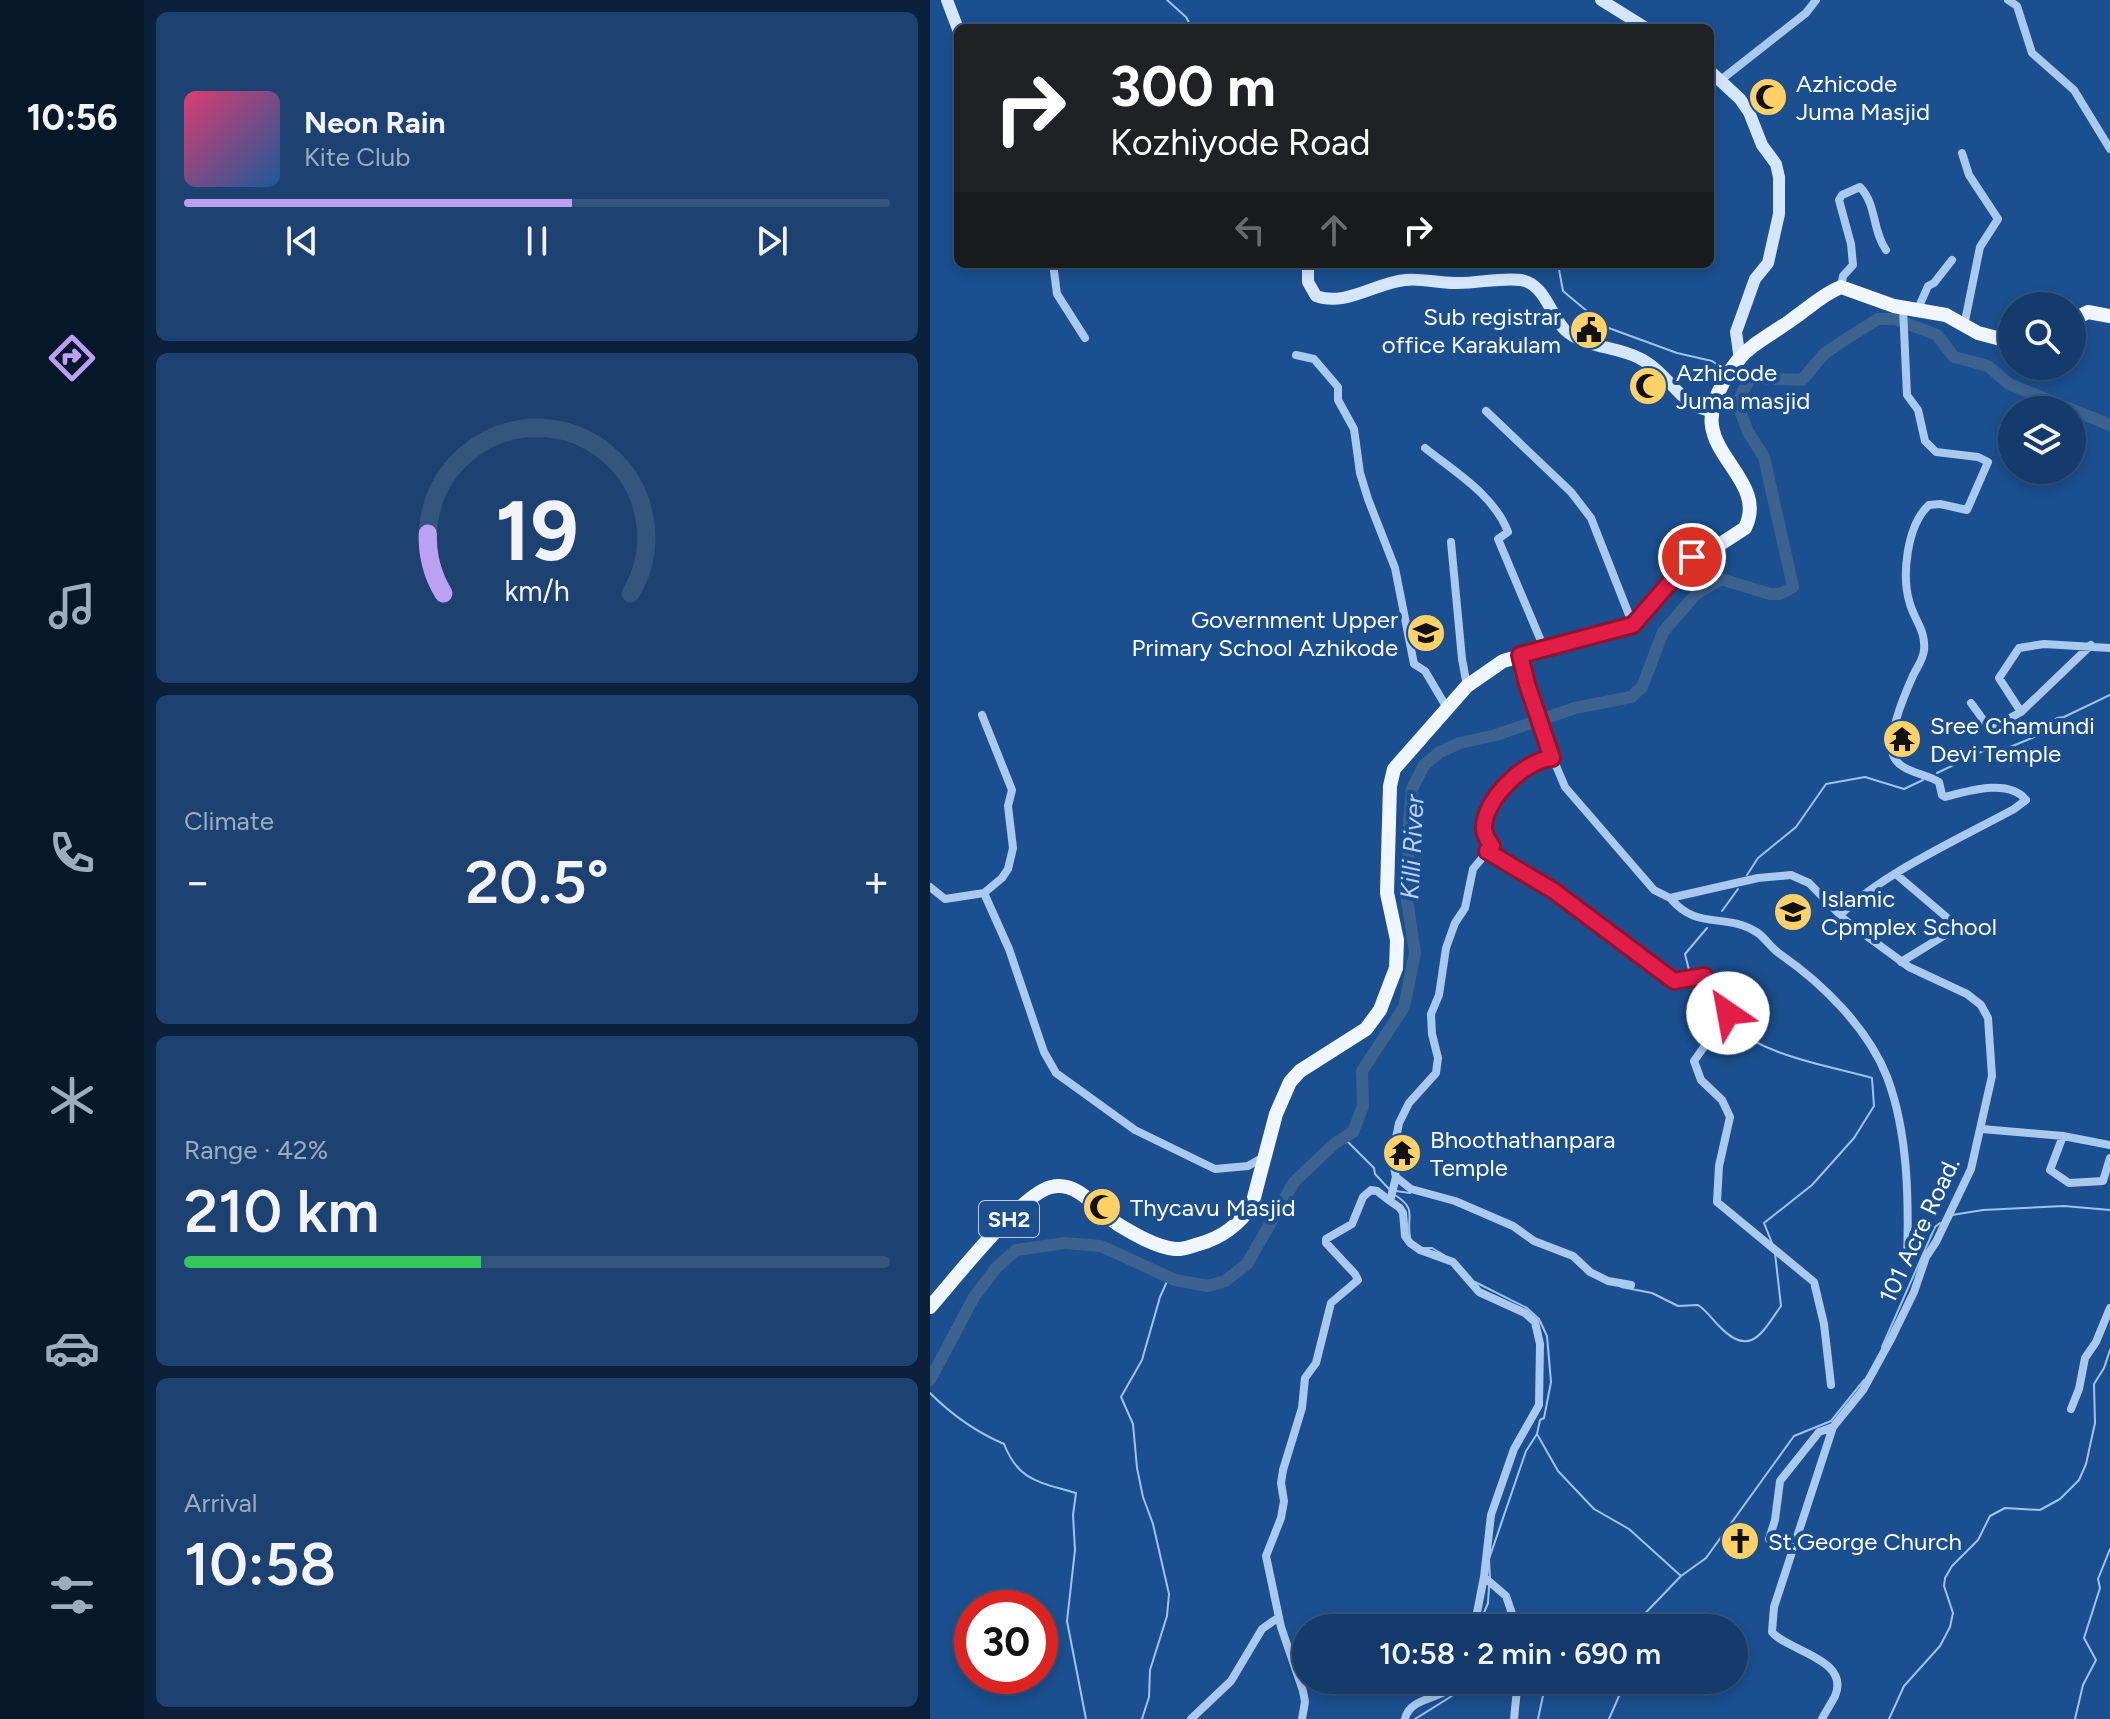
<!DOCTYPE html>
<meta charset="utf-8">
<style>
:root{--surface:#143b6b;--page:#1d4271;--text:#f1f3f6;--muted:#9dadc1;--line:#33557e;--accent:#bca0f2}
body{margin:0;font-family:Figtree,sans-serif;background:var(--page);color:var(--text);height:100vh;display:flex;flex-direction:column;font-size:30px;white-space:nowrap}
*{box-sizing:border-box;margin:0}
p{font-size:26px;color:var(--muted)}
.icon{flex:none;width:44px;height:44px;fill:none;stroke:currentColor;stroke-width:2;stroke-linecap:round;stroke-linejoin:round}
.map{position:relative;flex:1;overflow:hidden}
.panel{display:flex;flex-direction:column;gap:12px;padding:12px;background:#0b203b;width:786px}
.panel>*{flex:none}
.guide{position:absolute;left:24px;top:24px;width:760px;height:244px;border-radius:12px;box-shadow:0 4px 12px #0003,0 0 0 2px var(--line);background:#202124;color:#fff;overflow:hidden}
.tools{position:absolute;left:1068px;top:292px;display:grid;gap:16px}
.tools a{display:grid;place-items:center;width:88px;height:88px;border-radius:50%;background:var(--surface);box-shadow:0 4px 12px #0003,0 0 0 2px var(--line);font-size:40px}
.speed{position:absolute;left:24px;top:1590px;display:flex;gap:16px;font-size:40px;font-weight:700;text-align:center}
.speed>*{display:grid;place-content:center;width:104px;height:104px;border-radius:50%;background:var(--surface);box-shadow:0 4px 12px #0003,0 0 0 2px var(--line);line-height:1}
.speed .limit{border:12px solid #d22;background:#fff;color:#111}
.pin{position:absolute;display:grid;place-items:center;width:68px;height:68px;color:#fff;margin:-34px;border:4px solid #fff;border-radius:50%;box-shadow:0 2px 8px #0007}
.me{position:absolute;width:88px;margin:-44px;rotate:327deg;stroke-linejoin:round;filter:drop-shadow(0 0 6px #0008)}
.turn{display:flex;align-items:center;gap:28px;height:168px;padding:0 24px;font-size:36px}
.turn .icon{width:104px;height:104px;stroke-width:2.5}
.turn b{display:block;font-size:56px;line-height:68px}
.lanes{display:flex;align-items:center;height:76px;padding:0 24px;background:#0003;justify-content:center;gap:40px;direction:ltr}
.lanes .off{opacity:.35}
.big{font-size:60px;font-weight:600;line-height:1.1}
.panel .card{flex:1;display:flex;flex-direction:column;justify-content:center;gap:12px;min-width:0;padding:0 28px;border-radius:12px;background:var(--page)}
.panel .dial{align-items:center;gap:0}
.dial svg{height:208px;overflow:visible;fill:none;stroke:var(--line);stroke-width:7;stroke-linecap:round;text-anchor:middle}
.dial text{fill:var(--text);stroke:none}
.song{display:flex;align-items:center;gap:24px}
.cover{width:96px;height:96px;border-radius:12px;background:linear-gradient(135deg,hsl(340 70% 55%),hsl(210 70% 35%))}
.played{height:8px;border-radius:4px;background:linear-gradient(90deg,var(--accent) 55%,var(--line) 55%)}
.keys{display:flex;justify-content:space-around;direction:ltr}
.heat{display:flex;justify-content:space-between;align-items:center;font-size:44px;direction:ltr}
.charge{height:12px;border-radius:6px;background:linear-gradient(90deg,#34c759 42%,var(--line) 0)}
.trip{position:absolute;left:362px;top:1614px;width:456px;height:80px;border-radius:40px;background:var(--surface);box-shadow:0 4px 12px #0003,0 0 0 2px var(--line);font-weight:600;line-height:80px;text-align:center}
main{display:flex;flex:1;min-height:0}
.tab-bar{display:flex;flex-direction:column;width:144px;justify-content:space-around;align-items:center;background:#08182b;color:var(--muted)}
.tab-bar .icon{width:56px;height:56px}
.tab-bar .on{color:var(--accent)}
.tab-bar b{font-size:36px;color:var(--text)}
.map>svg:first-child{display:block}
</style>
<main>
<nav class="tab-bar">
<b>10:56</b>
<svg class="icon on" aria-label="directions" viewBox="0 0 24 24"><path d="M12 3l9 9-9 9-9-9zM9 14v-3h6M13 9l2 2-2 2"/></svg>
<svg class="icon" aria-label="music" viewBox="0 0 24 24"><path d="M9 18V5l10-2v13"/><circle cx="6" cy="18" r="3"/><circle cx="16" cy="16" r="3"/></svg>
<svg class="icon" aria-label="phone" viewBox="0 0 24 24"><path d="M5 4h4l2 5-3 2q2 4 5 5l2-3 5 2v4C11 20 4 13 5 4z"/></svg>
<svg class="icon" aria-label="climate" viewBox="0 0 24 24"><path d="M12 3v18M4 7l16 10M4 17L20 7"/></svg>
<svg class="icon" aria-label="car" viewBox="0 0 24 24"><path d="M5 17H2v-5l4-1 3-4h7l3 4 3 1v5h-3M9 17h6M6 11h13"/><circle cx="7" cy="17" r="2"/><circle cx="17" cy="17" r="2"/></svg>
<svg class="icon" aria-label="filters" viewBox="0 0 24 24"><path d="M4 7h16M4 17h16"/><circle cx="9" cy="7" r="2"/><circle cx="15" cy="17" r="2"/></svg>
</nav>
<section class="panel">
<div class="card">
<div class="song"><i class="cover"></i><div><b>Neon Rain</b><p>Kite Club</p></div></div>
<div class="played"></div>
<div class="keys"><svg class="icon" aria-label="previous" viewBox="0 0 24 24"><path d="M18 5L8 12l10 7zM5 5v14"/></svg><svg class="icon" aria-label="pause" viewBox="0 0 24 24"><path d="M8 5v14M16 5v14"/></svg><svg class="icon" aria-label="next" viewBox="0 0 24 24"><path d="M6 5l10 7-10 7zM19 5v14"/></svg></div>
</div>
<div class="card dial"><svg viewBox="0 0 100 80">
<path d="M14 69A42 42 0 1 1 86 69"/>
<path d="M14 69A42 42 0 0 1 8 46" stroke="#bca0f2"/>
<text x="50" y="56" font-size="32" font-weight="700">19</text>
<text x="50" y="72" font-size="11">km/h</text>
</svg></div>
<div class="card"><p>Climate</p>
<div class="heat"><a>−</a><b class="big">20.5°</b><a>+</a></div>
</div>
<div class="card"><p>Range · 42%</p><b class="big">210 km</b><div class="charge"></div></div>
<div class="card"><p>Arrival</p><b class="big">10:58</b></div>
</section>
<div class="map">
<svg width="1180" height="1719" viewBox="0 0 1180 1719">
<rect width="100%" height="100%" fill="#1b4f8f"/>
<g fill="none" stroke-linecap="round" stroke-linejoin="round">
<path stroke="#9cc4f0" stroke-width="2" d="M237,0l19,17 6,11
M628,264l5,27 43,36 71,26 35,8 13,9
M806,378l6,3 1,10
M1007,773l46,-22 20,-1 36,-15 18,-17 7,-1 46,-22
M817,875l11,-17 38,-31 30,-43 39,-7 39,12 19,-9
M792,911l16,-22
M760,974l-5,-20 22,-26
M762,980l23,36 6,3
M796,1022c40,35 96,42 146,56l2,28 -20,32 -42,47 -48,38 8,20
M414,1138l30,30 1,6 15,16
M466,1191l14,2
M465,1195c23,15 11,20 15,42
M1022,1215l31,-5 81,-4 46,4
M495,1248h7l12,7
M545,1282l52,26 12,11 8,17 4,46 -7,36 -4,2 -3,14 -11,17 -37,108 1,20
M691,1287l31,6 26,13 20,-1c9,6 14,14 22,22 31,32 43,4 61,-21l-6,-53
M952,1347l53,-120 5,-4
M0,1393c21,21 46,39 74,51 15,38 36,38 72,49l-3,22 2,35 -8,71 19,98
M607,1434l21,37 36,38 35,20 52,47 -50,52
M751,1576l25,-18 88,-122 37,-15 33,-41
M548,1627l10,-24 1,-16
M212,1719l7,-22 1,-27 17,-54 2,-22 -16,-70 -10,-27 -6,-29 -4,-44 -12,-27 21,-37 18,-63 9,-20
M485,1719l48,-30 7,-9
M608,1719l6,-28 -1,-11
M679,1719l17,-39
M959,1719l15,-33 36,-40 10,-19 3,-14 -9,-27 1,-8 7,-12 26,-26 12,-24 15,-8 35,2 20,-11 19,-19 7,-16 9,-41 -1,-39 10,-16 6,-18
M1145,1719l8,-34 13,-25 -12,-22 16,-50 -2,-9 12,-30"/>
<path stroke="#3c6290" stroke-width="12" d="M0,1380l44,-83 22,-29 20,-18 49,-7 36,3 74,34 33,6 17,-5 22,-17 47,-82 40,-38 19,-12 10,-26 -1,-35 42,-64 11,-54 -8,-53 2,-77 3,-34 12,-24 16,-13 20,-9 36,-8 79,-27 56,-11 11,-10 21,-55 33,-38 25,-15 49,15h10l13,-7 -29,-130 -16,-25 -9,-24 2,-13 9,-17 52,2 22,-26 22,-15 32,-20h17l42,16 17,22 34,9 21,18 101,41"/>
<path stroke="#a9c9ee" stroke-width="8" d="M1078,0l9,6 15,47 42,37 36,59
M792,79l84,-66 10,-13
M1032,153l7,22 29,44 -18,28 -16,79
M123,264l4,30 28,44
M911,287l2,-11 10,-11 -2,-21 -12,-44 3,-5 18,-8c17,18 12,43 26,63
M987,311l11,-25 6,-3 18,-23
M366,355l18,4 24,28v13l16,29 6,44 8,26 27,69 19,96 11,7 22,37
M556,411l85,81 20,26 42,107
M495,448c30,24 69,47 83,84l-10,7 46,109
M521,542l11,117 5,27
M590,655l23,80 22,52 89,103 16,8 88,-20 33,-3 18,8 36,37 64,47 58,27 14,11 7,13 4,58 -21,93 -35,73 -10,15 -12,35 -23,47 -28,51 -30,37 -59,180 -2,25c15,19 79,27 63,64 -4,8 -9,15 -13,23
M1041,703l19,26 31,-17 70,-67
M1091,712l-22,-34 20,-30 25,-4 66,4
M557,851l67,40 120,90 30,-5 24,37 -34,48 7,19 21,20 8,17 -11,49 -2,36 97,80 10,42 7,61
M967,875l61,52 -57,35
M0,887l15,12 39,-6 18,-15 6,-9 5,-21 -5,-42 4,-16 -30,-75
M54,893l25,56 35,103 12,21 79,57 80,39 33,-3 14,-8
M740,898c29,34 53,13 88,35 8,6 13,15 22,21 42,29 88,74 107,123 21,55 22,123 20,182
M911,914c44,-42 118,-75 173,-105l12,-9c-17,-22 -58,-9 -81,-3l-3,-2 -3,-13c-14,-9 -40,-10 -46,-27 -6,-19 11,-59 19,-77 4,-10 11,-17 12,-28 2,-19 -9,-29 -14,-46 -9,-28 -3,-79 19,-99l11,-1 27,6 21,-48 -10,-5 -42,-5 -11,-11 -7,-31 -11,-15 -4,-87
M1052,1129l81,7 47,9
M1133,1136l-13,34 19,13 34,-2 7,-23
M466,1177l15,12 44,12 58,25 21,15 39,15 17,16 18,9 23,4
M1141,1409l8,-20 6,-31 11,-16 14,-34
M839,1539l6,-19 5,-39 39,-49 14,-5
M554,1577l22,19 11,32
M544,1628l10,-51 7,-62 23,-66 25,-44 1,-61 -5,-22 -10,-9 -46,-21 -26,-30 -33,-12 -10,-7 -5,-7 -2,-23 -3,-5 -10,-7 6,-24 -4,-19 7,-35 10,-20 27,-30 2,-15 -6,-24 -1,-20 8,-19 7,-47 9,-25 10,-15 8,-39 19,-23c-3,-5 -7,-11 -8,-17 -1,-30 41,-69 68,-71
M261,1719l40,-38 31,-52 17,-12
M372,1719l3,-17 -2,-11 -22,-64 -15,-71 15,-38 3,-17 -3,-18 2,-13 19,-62 3,-30 11,-15 15,-60 27,-23 -3,-6 -29,-31v-4l26,-15 11,-27 8,-7 6,1 13,10
M475,1719c5,-24 42,-19 54,-39
M584,1719l4,-39"/>
<path stroke="#d6e6fa" stroke-width="12" d="M17,0l11,29
M671,0l45,28
M780,71l30,28 9,13 13,33 14,19 3,13v37l-11,49 -13,16 -19,53 4,28
M378,264v18l8,14c29,11 59,-13 89,-16 16,-2 33,3 49,3 22,1 46,-6 67,-3 24,4 29,35 44,50 19,18 51,16 74,28 21,10 33,30 50,44 6,5 16,7 23,10"/>
<path stroke="#f0f6ff" stroke-width="14" d="M1142,320l16,-8 22,4
M0,1307c23,-26 91,-113 121,-120 28,-7 47,25 68,38 15,9 37,22 56,24 8,1 16,-3 24,-5 22,-6 41,-20 53,-39l24,-91 14,-32 10,-11 66,-42 14,-19 16,-42 1,-28 -10,-47 3,-107 4,-17 73,-83 36,-25 130,-36 59,-68 27,-12 26,-17c20,-40 -28,-66 -33,-102 -4,-25 21,-66 41,-80 13,-10 28,-18 41,-28 16,-11 29,-24 47,-31l53,19 52,9 32,18 34,9"/>
</g>
<g fill="none" stroke-linecap="round" stroke-linejoin="round">
<g stroke="#92132f" stroke-width="20">
<path id="route" d="M762,557l-59,68 -113,30 7,29 25,74c-27,2 -68,41 -68,70 0,7 4,12 8,18l-5,5 67,40 120,90 30,-5 24,37"/>
</g>
<use href="#route" stroke="#e11d48" stroke-width="14"/>
</g>
<defs>
<g id="mosque-disc" transform="scale(2)"><circle r="9.5" fill="#ffd166" stroke="#1b4f8f"/><path d="M3.5-4.9A6 6 0 1 0 3.5 4.9A5 5 0 1 1 3.5-4.9Z" fill="#111"/></g>
<g id="civic-disc" transform="scale(2)"><circle r="9.5" fill="#ffd166" stroke="#1b4f8f"/><path d="M-.6-6.5H3V-4.5H.6V-3L4-1V1h2V6H-6V1h2V-1L-.6-3ZM-1.2 2.5V6h2.4V2.5Z" fill="#111"/></g>
<g id="school-disc" transform="scale(2)"><circle r="9.5" fill="#ffd166" stroke="#1b4f8f"/><path d="M0-5L7-2L0 1L-7-2ZM-4 1L0 2.5L4 1V4Q0 6-4 4Z" fill="#111"/></g>
<g id="temple-disc" transform="scale(2)"><circle r="9.5" fill="#ffd166" stroke="#1b4f8f"/><path d="M0-6L5-2H3V0L6.5 2.5H4V6H1.5V3h-3V6H-4V2.5H-6.5L-3 0V-2H-5Z" fill="#111"/></g>
<g id="church-disc" transform="scale(2)"><circle r="9.5" fill="#ffd166" stroke="#1b4f8f"/><path d="M-1.2-6h2.4v3.5h3.3v2.4h-3.3V6h-2.4V-.1h-3.3v-2.4h3.3Z" fill="#111"/></g>
</defs>
<g fill-rule="evenodd">
<use href="#mosque-disc" x="838" y="97"/>
<use href="#civic-disc" x="659" y="330"/>
<use href="#mosque-disc" x="718" y="386"/>
<use href="#school-disc" x="496" y="633"/>
<use href="#temple-disc" x="972" y="739"/>
<use href="#school-disc" x="863" y="912"/>
<use href="#temple-disc" x="472" y="1153"/>
<use href="#mosque-disc" x="172" y="1207"/>
<use href="#church-disc" x="810" y="1541"/>
</g>
<g text-anchor="middle" dominant-baseline="central" stroke-width="8" stroke-linejoin="round" paint-order="stroke">
<rect fill="#1b4f8f" stroke="#bbcadd" stroke-width="2" x="49" y="1201" width="60" height="36" rx="6"/>
<g font-size="22" font-weight="bold" fill="#fff">
<text x="79" y="1219">SH2</text>
</g>
<g font-size="24" fill="#fff" stroke="#1b4f8f" text-anchor="start">
<text x="866" y="83">Azhicode<tspan x="866" dy="28">Juma Masjid</tspan></text>
<text x="631" y="316" text-anchor="end">Sub registrar<tspan x="631" dy="28">office Karakulam</tspan></text>
<text x="746" y="372">Azhicode<tspan x="746" dy="28">Juma masjid</tspan></text>
<text x="468" y="619" text-anchor="end">Government Upper<tspan x="468" dy="28">Primary School Azhikode</tspan></text>
<text x="1000" y="725">Sree Chamundi<tspan x="1000" dy="28">Devi Temple</tspan></text>
<text x="891" y="898">Islamic<tspan x="891" dy="28">Cpmplex School</tspan></text>
<text x="500" y="1139">Bhoothathanpara<tspan x="500" dy="28">Temple</tspan></text>
<text x="200" y="1207">Thycavu Masjid</text>
<text x="838" y="1541">St.George Church</text>
</g>
<g font-size="24" fill="#fff" stroke="#1b4f8f">
<text transform="translate(989 1230) rotate(-65)">101 Acre Road.</text>
</g>
<g font-size="26" font-style="italic" fill="#b5d3f5" stroke="#1b4f8f">
<text transform="translate(482 847) rotate(-87)">Killi River</text>
</g>
</g>
</svg>
<div class="tools">
<a><svg class="icon" aria-label="search" viewBox="0 0 24 24"><circle cx="10" cy="10" r="6"/><path d="M15 15l6 6"/></svg></a>
<a><svg class="icon" aria-label="layers" viewBox="0 0 24 24"><path d="M12 4l9 5-9 5-9-5zM3 14l9 5 9-5"/></svg></a>
</div>
<div class="speed"><div class="limit">30</div></div>
<div class="pin" style="left:762px;top:557px;background:#d93025"><svg class="icon" aria-label="arrive" viewBox="0 0 24 24"><path d="M6 21V4h12l-3 4 3 4H6"/></svg></div>
<svg class="me" style="left:798px;top:1013px" viewBox="-20 -20 40 40"><circle r="19" fill="#fff"/><path d="M0-13L10 11 0 6-10 11z" fill="#e11d48"/></svg>
<div class="trip">10:58 · 2 min · 690 m</div>
<div class="guide">
<div class="turn"><svg class="icon" aria-label="right" viewBox="0 0 24 24"><path d="M7 20v-9h11M14 6l5 5-5 5"/></svg><div><b>300 m</b>Kozhiyode Road</div></div>
<div class="lanes"><svg class="icon off" aria-label="left" viewBox="0 0 24 24"><path d="M17 20v-9H6M10 6l-5 5 5 5"/></svg><svg class="icon off" aria-label="ahead" viewBox="0 0 24 24"><path d="M12 20V5M6 11l6-6 6 6"/></svg><svg class="icon" aria-label="right" viewBox="0 0 24 24"><path d="M7 20v-9h11M14 6l5 5-5 5"/></svg></div>
</div>
</div>
</main>
